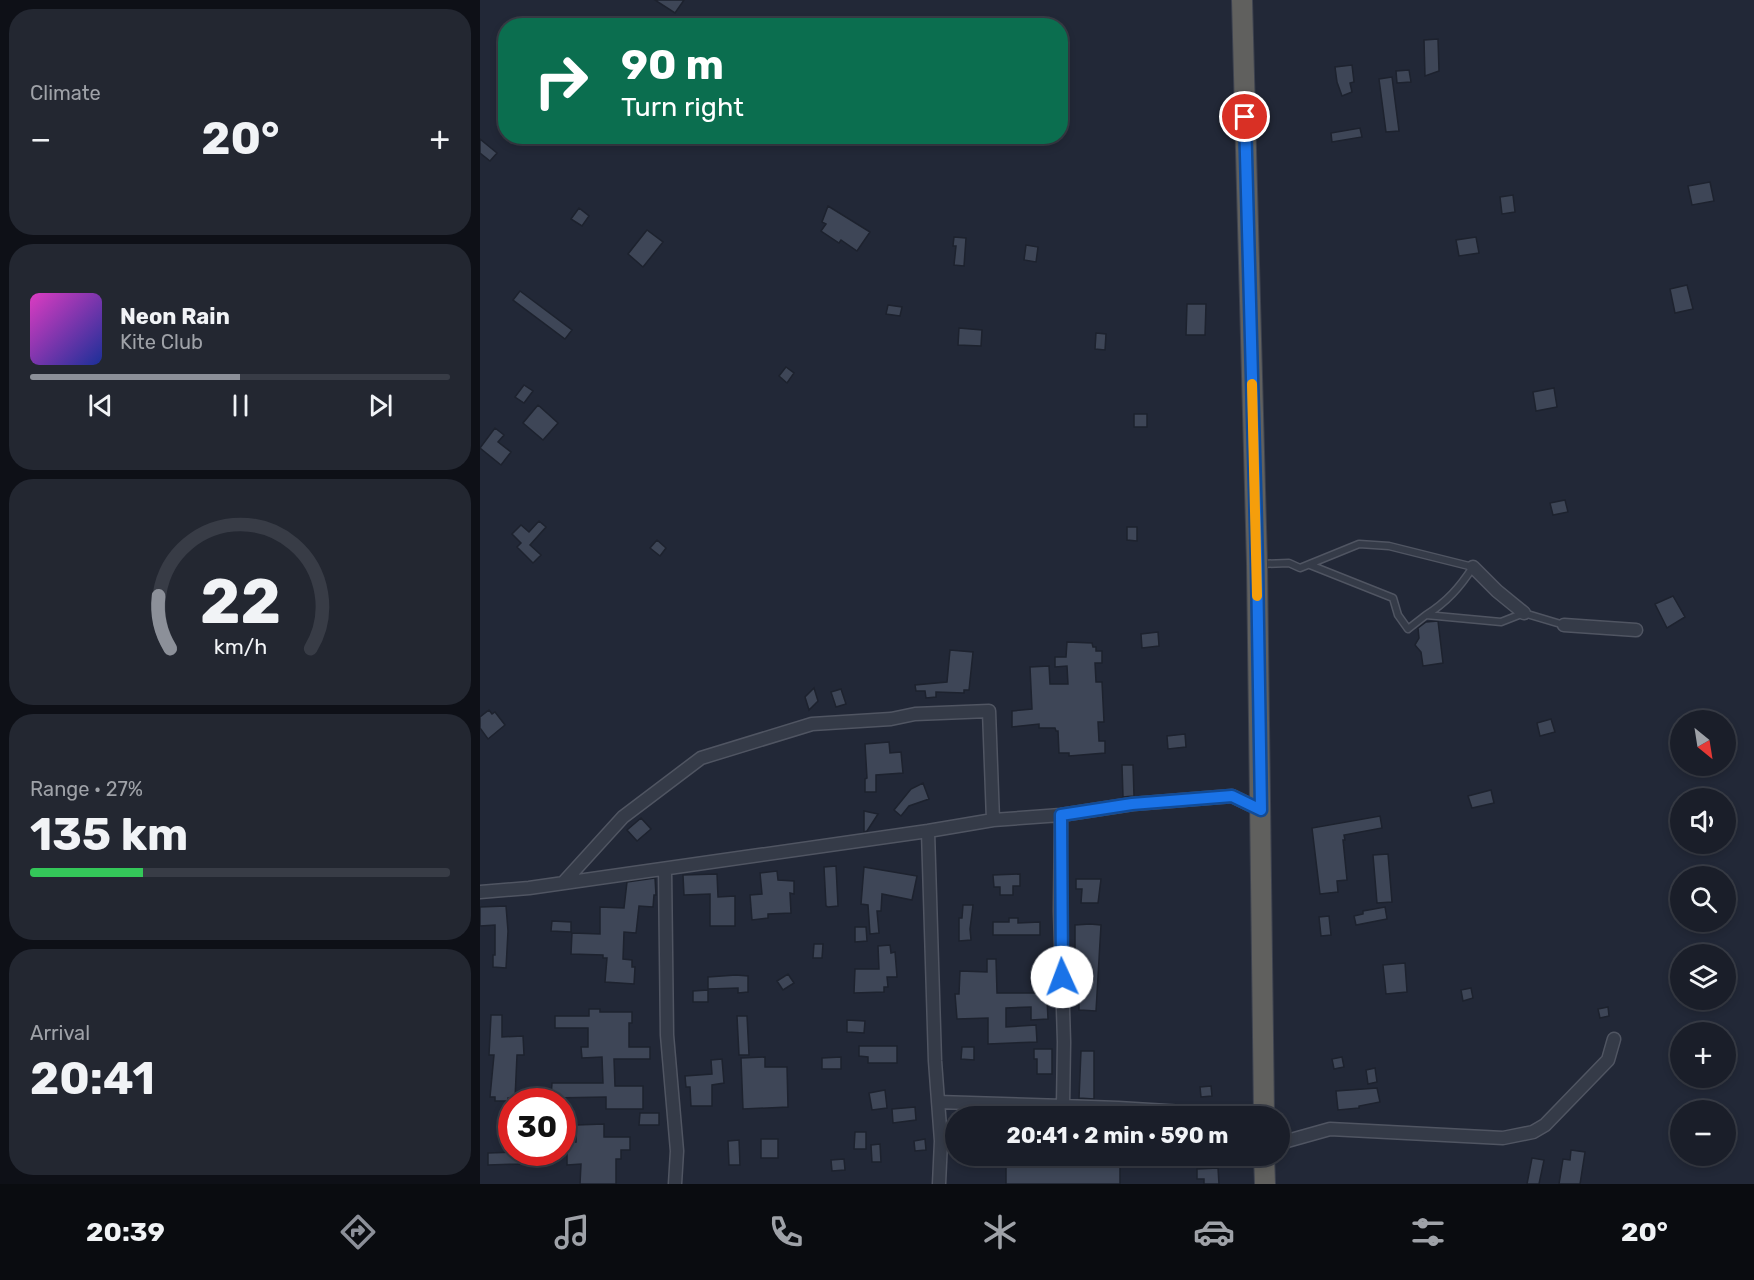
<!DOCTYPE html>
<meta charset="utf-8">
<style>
:root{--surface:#1a1e29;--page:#232731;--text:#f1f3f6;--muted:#9fa2a8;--line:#383c46;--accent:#8c9099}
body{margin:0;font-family:Rubik,sans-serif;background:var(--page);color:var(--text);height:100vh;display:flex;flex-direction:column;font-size:22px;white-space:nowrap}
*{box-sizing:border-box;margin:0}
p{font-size:20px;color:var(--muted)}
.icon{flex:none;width:33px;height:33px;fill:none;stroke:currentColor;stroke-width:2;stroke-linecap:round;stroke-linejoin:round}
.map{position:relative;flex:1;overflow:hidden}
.details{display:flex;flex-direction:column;gap:9px;padding:9px;background:#0e1017;width:480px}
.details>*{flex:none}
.banner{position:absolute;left:18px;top:18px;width:570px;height:126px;border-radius:24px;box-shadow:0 3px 9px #0003,0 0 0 2px var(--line);background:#0b6e4f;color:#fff;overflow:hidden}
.needle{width:39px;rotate:150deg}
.tools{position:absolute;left:1190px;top:710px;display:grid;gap:12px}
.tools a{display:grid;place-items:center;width:66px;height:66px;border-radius:50%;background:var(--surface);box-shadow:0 3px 9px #0003,0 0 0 2px var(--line);font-size:30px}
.speed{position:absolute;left:18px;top:1088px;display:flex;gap:12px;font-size:30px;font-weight:700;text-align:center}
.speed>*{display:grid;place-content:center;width:78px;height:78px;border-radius:50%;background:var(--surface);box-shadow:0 3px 9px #0003,0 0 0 2px var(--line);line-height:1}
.speed .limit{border:9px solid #d22;background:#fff;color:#111}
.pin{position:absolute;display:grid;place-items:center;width:51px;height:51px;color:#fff;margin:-26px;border:3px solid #fff;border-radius:50%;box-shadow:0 2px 6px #0007}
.me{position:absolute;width:66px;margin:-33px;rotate:358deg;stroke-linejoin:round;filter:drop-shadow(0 0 4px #0008)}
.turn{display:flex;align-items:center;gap:21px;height:126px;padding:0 24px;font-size:27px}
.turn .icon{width:78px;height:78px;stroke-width:2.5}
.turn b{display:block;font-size:42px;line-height:51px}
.big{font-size:45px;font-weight:700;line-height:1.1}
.details .tile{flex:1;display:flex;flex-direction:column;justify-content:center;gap:9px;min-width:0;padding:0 21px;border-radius:24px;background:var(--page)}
.details .dial{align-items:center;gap:0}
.dial svg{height:156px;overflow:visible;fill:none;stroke:var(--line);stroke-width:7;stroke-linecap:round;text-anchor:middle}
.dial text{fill:var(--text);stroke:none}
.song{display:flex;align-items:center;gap:18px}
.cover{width:72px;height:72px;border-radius:9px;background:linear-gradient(135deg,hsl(310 70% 55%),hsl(230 70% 35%))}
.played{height:6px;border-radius:3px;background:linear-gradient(90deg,var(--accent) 50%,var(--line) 50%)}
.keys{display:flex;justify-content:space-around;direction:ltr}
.heat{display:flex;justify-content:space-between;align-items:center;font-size:33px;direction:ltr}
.charge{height:9px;border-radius:4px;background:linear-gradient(90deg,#34c759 27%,var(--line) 0)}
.trip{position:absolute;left:465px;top:1106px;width:345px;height:60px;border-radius:30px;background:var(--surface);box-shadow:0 3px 9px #0003,0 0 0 2px var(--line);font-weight:700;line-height:60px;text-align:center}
.tabs{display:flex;height:96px;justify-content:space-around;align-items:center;background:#0a0c10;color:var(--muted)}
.tabs .icon{width:42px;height:42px}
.tabs .active{color:var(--accent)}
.tabs b{font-size:27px;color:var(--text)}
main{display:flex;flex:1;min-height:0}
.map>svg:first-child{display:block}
</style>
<main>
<section class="details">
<div class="tile"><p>Climate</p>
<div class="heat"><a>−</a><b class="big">20°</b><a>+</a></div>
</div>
<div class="tile">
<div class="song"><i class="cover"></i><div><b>Neon Rain</b><p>Kite Club</p></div></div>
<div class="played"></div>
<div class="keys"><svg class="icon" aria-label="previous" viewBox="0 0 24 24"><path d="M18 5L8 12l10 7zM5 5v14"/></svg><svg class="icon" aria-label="pause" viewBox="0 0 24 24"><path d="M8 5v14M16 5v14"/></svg><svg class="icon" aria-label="next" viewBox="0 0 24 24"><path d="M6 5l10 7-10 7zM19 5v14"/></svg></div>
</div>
<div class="tile dial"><svg viewBox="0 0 100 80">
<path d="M14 69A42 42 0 1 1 86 69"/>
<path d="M14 69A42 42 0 0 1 8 42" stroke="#8c9099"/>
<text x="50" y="56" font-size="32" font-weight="700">22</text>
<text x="50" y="72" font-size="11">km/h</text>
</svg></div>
<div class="tile"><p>Range · 27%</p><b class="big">135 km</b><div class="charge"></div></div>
<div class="tile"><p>Arrival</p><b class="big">20:41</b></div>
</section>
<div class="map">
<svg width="1274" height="1184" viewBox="0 0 1274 1184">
<rect width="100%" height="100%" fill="#222837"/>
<path fill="#3e4657" stroke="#1d222e" stroke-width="1.5" d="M175,0h29l-9,13z
M958,39l1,32 -14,5 -1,-36z
M872,65l2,17 -4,1 2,9 -10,4 -5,-14 -2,-15z
M929,70l2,12 -14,1 -1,-12z
M912,77l7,54 -13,1 -7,-53z
M880,128l2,9 -30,5 -1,-9z
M0,139l17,14 -7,8 -10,-8z
M1230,182l4,19 -22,4 -4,-19z
M1033,195l2,17 -13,2 -2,-17z
M348,206l42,26 -13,19 -16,-11 -2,3 -18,-12 5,-7 -4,-2z
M99,208l10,8 -7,10 -11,-7z
M167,230l16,12 -20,25 -15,-13z
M474,237l12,1 -2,28 -10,-1 2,-19h-3z
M996,237l3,16 -20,3 -3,-16z
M546,245l12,2 -2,15 -12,-2z
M1207,285l6,24 -18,4 -5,-24z
M40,291l52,39 -7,9 -52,-39z
M707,304h19l-1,31h-19z
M408,305l14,2 -2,9 -14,-2z
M479,328l23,2 -1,16 -23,-1z
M616,333l10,1 -1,16 -10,-1z
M306,367l8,6 -7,10 -8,-7z
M44,385l9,6 -9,12 -9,-6z
M1074,388l3,19 -21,4 -3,-19z
M58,405l20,18 -15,17 -20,-17z
M654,414h13v13h-13z
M15,428l9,7 -6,7 13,10 -10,13 -21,-17z
M1085,500l3,12 -15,3 -3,-12z
M59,521l7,6 -16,18 11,10 -8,8 -16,-16 4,-4 -9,-9 9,-9 8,7z
M647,527h10v14l-10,-1z
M177,540l9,8 -6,8 -10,-8z
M1193,596l12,21 -18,11 -12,-24z
M958,621l5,42 -20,3 -2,-14 -6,-7 4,-7 -1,-10 8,-6z
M678,632l1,14 -17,2 -1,-14z
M587,642l25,1 1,4h3v4h6v12h-7l1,19h6l2,40h-6l1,19h6v12l-36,3v-3h-10l-1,-22h-2l-1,-3h-16v-4l-27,3v-16l20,-2 -2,-42 19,-1 1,18h18l-1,-18 -12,1v-10h11z
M470,650l23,2 -4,38h-5v3l-28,-1v5l-10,1 -1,-7h-9l-1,-6 32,-3z
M334,688l4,13 -9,9 -4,-13z
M361,689l5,15 -10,3 -5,-15z
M9,710l3,4 3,-2 10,13 -17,14 -8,-11v-11z
M1071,719l4,13 -15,4 -3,-13z
M705,734l1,13 -18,2 -1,-13z
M409,742l1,11 11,-1 2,21 -27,2v17h-11v-13l2,-1 -2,-34z
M642,765h11l1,31 -11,1z
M443,783l6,16 -20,7 -8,10 -7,-6 17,-21z
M1011,790l3,13 -22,5 -4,-12z
M384,811l14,3 -11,17 -3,1z
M900,816l2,12 -38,7 1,5h-2l4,40 -10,1 1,11 -18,2 -8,-66z
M161,818l10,11 -14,12 -10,-11z
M908,854l4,48 -15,1 -4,-48z
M356,866l2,40 -10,1 -2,-1 -2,-39z
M384,867l53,9 -5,24 -30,-6 -1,17h-4l2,22 -9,1 -2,-29 -7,-1z
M297,871l1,9 16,1v13l-4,-1 1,20 -23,1v4l-16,2 -2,-25 12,-1 -2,-21z
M237,874l1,23 17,-1v30h-25v-32l-26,1 -1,-20z
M540,874v12h-7v9h-13v-8h-6l-1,-12z
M175,878l1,17h-2l-1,12 -14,-1 -3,27 -12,-1 -1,27 9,1v7h3l-1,17 -29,-2 2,-24h-4v-3l-32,-1 1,-21 28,1v-27l24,1 3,-26z
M596,879h25l-3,24h-17l1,-14h-6z
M483,905h10l-3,24 1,11 -12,1v-23h3z
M26,906l2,25 -2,37 -13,-1v-12h2v-30l-15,1v-19z
M905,907l2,12 -31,6 -2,-9 9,-2v-3z
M849,916l2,19 -10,1 -2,-19z
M529,918h9v5l22,-1v13h-47v-13h16z
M72,921l19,1v10l-20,-1z
M610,924l11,1 -5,86 -17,-1v-44h-2v-8h-2v-33z
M375,927h11l1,14 -12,1z
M334,944h9l-1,14h-9z
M410,945l1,8 4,-1 2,25h-10l1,10h-4v5l-30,1 1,-24h24l-1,-23z
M507,959h9l1,34h38v-14l11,-1 2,41 -17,1v-13l-25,1v19l30,-2 1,17 -49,2v-26l-31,1 -2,-25h4l1,-23 27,1z
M925,963l2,29 -21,2 -3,-29z
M308,974l6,9 -11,7 -6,-9z
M256,975l12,1v16l-10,1v-5l-30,1v-12z
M991,988l2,10 -10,3 -2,-11z
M228,990v12h-15v-11z
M1128,1007l1,9 -9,2 -2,-9z
M109,1009h11v3h32v11h-3v24h21v12h-36l1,27h28v23h-37v-12l-55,1 1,-15h51l-1,-26 -20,1 -1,-11h7v-19h-33v-12h34z
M11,1015h11v22l21,-1 1,19h-7l-2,43h-7v3h-13v-4h-5l4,-42h-5z
M257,1016h10l2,39h-10z
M367,1020l18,1 -1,12 -17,-1z
M379,1046h38v17h-29v-6l-9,-1z
M482,1047h12v13l-13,-1z
M554,1049h18v25h-15v-15h-3z
M601,1051h13v48l-15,-1z
M285,1057v10h22l1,40 -45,2 -2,-51z
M361,1057v12h-19v-11z
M862,1057l2,10 -10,2 -2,-10z
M242,1059l2,24 -12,2v21h-21l-1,-19h-4l-1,-11 27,-2 -1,-14z
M895,1068l2,14 -9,2 -2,-14z
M731,1086l1,10 -11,1 -1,-10z
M897,1088l3,14 -21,4v2l-21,2 -2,-19z
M405,1090l2,18 -15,2 -3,-17z
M435,1107l1,13 -23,3 -1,-14z
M160,1113h19v12h-20z
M124,1124v13h26v13h-9v9h-5v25h-36l1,-20 -14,1v-23h9v-17z
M375,1132h11v17h-12z
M281,1139h17v19h-17z
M445,1139l1,11 -11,1 -1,-10z
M259,1140l1,25h-11l-1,-24z
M400,1144l1,18h-9l-1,-17z
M1091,1150l14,2 -5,32h-21l4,-25 7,1z
M39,1152l1,12 -32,1v-12z
M602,1155h59v10l-21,1v18h-114v-27h20v10l56,-2z
M1052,1158l12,2 -5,24h-12z
M364,1159l1,11 -13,1 -1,-11z
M738,1168l1,16h-15v-5h-7v-10z"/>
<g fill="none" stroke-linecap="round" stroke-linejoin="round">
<g stroke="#505562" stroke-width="9">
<path id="service" d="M780,564l29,-1 11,5 59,-24 30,2 84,21c-13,20 -26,35 -47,48
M830,565l83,33 5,17 10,14 18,-14 75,7 23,-9 40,12"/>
</g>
<g stroke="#505562" stroke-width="15">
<path id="minor" d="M993,567l24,24 27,22
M1084,625l72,5
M581,815l-1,96 4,131 -1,64 55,2 131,8
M448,831l7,230 6,80 -2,43
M185,869l2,166 10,116 -2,33
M83,883l60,-66 78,-59 111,-34 79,-5 24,-5 74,-3 4,109
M0,892l49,-4 399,-57 65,-11 68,-5 72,-11 99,-8 29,14
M458,1102l125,4
M800,1143l50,-14 173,9 30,-6 12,-7 63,-65 6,-21"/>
</g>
<g stroke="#3d424f" stroke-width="22">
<path id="trunk" d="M762,0l15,564 7,552
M784,1155l1,29"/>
</g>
<use href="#service" stroke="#353b48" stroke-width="6"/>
<use href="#minor" stroke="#353b48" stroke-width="12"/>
<use href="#trunk" stroke="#60605e" stroke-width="20"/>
</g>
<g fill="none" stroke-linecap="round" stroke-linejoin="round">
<g stroke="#114b97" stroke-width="15">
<path id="route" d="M582,977l-1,-162 71,-11 100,-8 29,14 -4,-246 -12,-447"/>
</g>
<use href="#route" stroke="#1a73e8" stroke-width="10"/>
<path stroke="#f59e0b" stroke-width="10" d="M772,384l5,212"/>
</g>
</svg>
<div class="tools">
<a><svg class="needle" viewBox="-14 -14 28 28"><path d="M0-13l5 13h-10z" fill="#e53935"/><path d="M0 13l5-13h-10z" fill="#9fa2a8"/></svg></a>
<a><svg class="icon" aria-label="sound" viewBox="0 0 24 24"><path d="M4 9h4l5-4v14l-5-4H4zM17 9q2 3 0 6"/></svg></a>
<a><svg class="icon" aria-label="search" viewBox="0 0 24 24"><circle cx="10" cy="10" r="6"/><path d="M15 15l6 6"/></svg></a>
<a><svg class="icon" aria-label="layers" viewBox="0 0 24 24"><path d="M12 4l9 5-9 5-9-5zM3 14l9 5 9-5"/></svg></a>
<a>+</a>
<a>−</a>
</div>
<div class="speed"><div class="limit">30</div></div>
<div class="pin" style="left:765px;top:117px;background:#d93025"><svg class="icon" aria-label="arrive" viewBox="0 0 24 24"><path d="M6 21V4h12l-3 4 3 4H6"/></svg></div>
<svg class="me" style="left:582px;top:977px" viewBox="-20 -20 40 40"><circle r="19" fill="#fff"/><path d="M0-13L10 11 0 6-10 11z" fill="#1a73e8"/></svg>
<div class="trip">20:41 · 2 min · 590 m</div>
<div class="banner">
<div class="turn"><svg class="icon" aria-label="right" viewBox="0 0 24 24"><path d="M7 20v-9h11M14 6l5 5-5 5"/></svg><div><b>90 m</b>Turn right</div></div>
</div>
</div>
</main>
<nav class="tabs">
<b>20:39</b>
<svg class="icon active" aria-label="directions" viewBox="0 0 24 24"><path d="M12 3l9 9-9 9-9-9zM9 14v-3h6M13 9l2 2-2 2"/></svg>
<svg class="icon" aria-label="music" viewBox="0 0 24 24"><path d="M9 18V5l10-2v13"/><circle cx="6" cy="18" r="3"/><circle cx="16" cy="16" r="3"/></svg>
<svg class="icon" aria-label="phone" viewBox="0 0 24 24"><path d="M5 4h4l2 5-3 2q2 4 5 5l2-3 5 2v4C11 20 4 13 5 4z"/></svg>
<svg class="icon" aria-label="climate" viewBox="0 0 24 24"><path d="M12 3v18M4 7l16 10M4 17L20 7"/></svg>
<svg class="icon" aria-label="car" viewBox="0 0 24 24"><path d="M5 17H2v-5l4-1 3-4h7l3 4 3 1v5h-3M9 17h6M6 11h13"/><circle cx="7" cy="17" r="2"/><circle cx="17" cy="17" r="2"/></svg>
<svg class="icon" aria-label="filters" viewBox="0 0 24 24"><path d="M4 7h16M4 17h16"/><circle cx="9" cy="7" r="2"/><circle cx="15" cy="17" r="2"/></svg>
<b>20°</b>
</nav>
